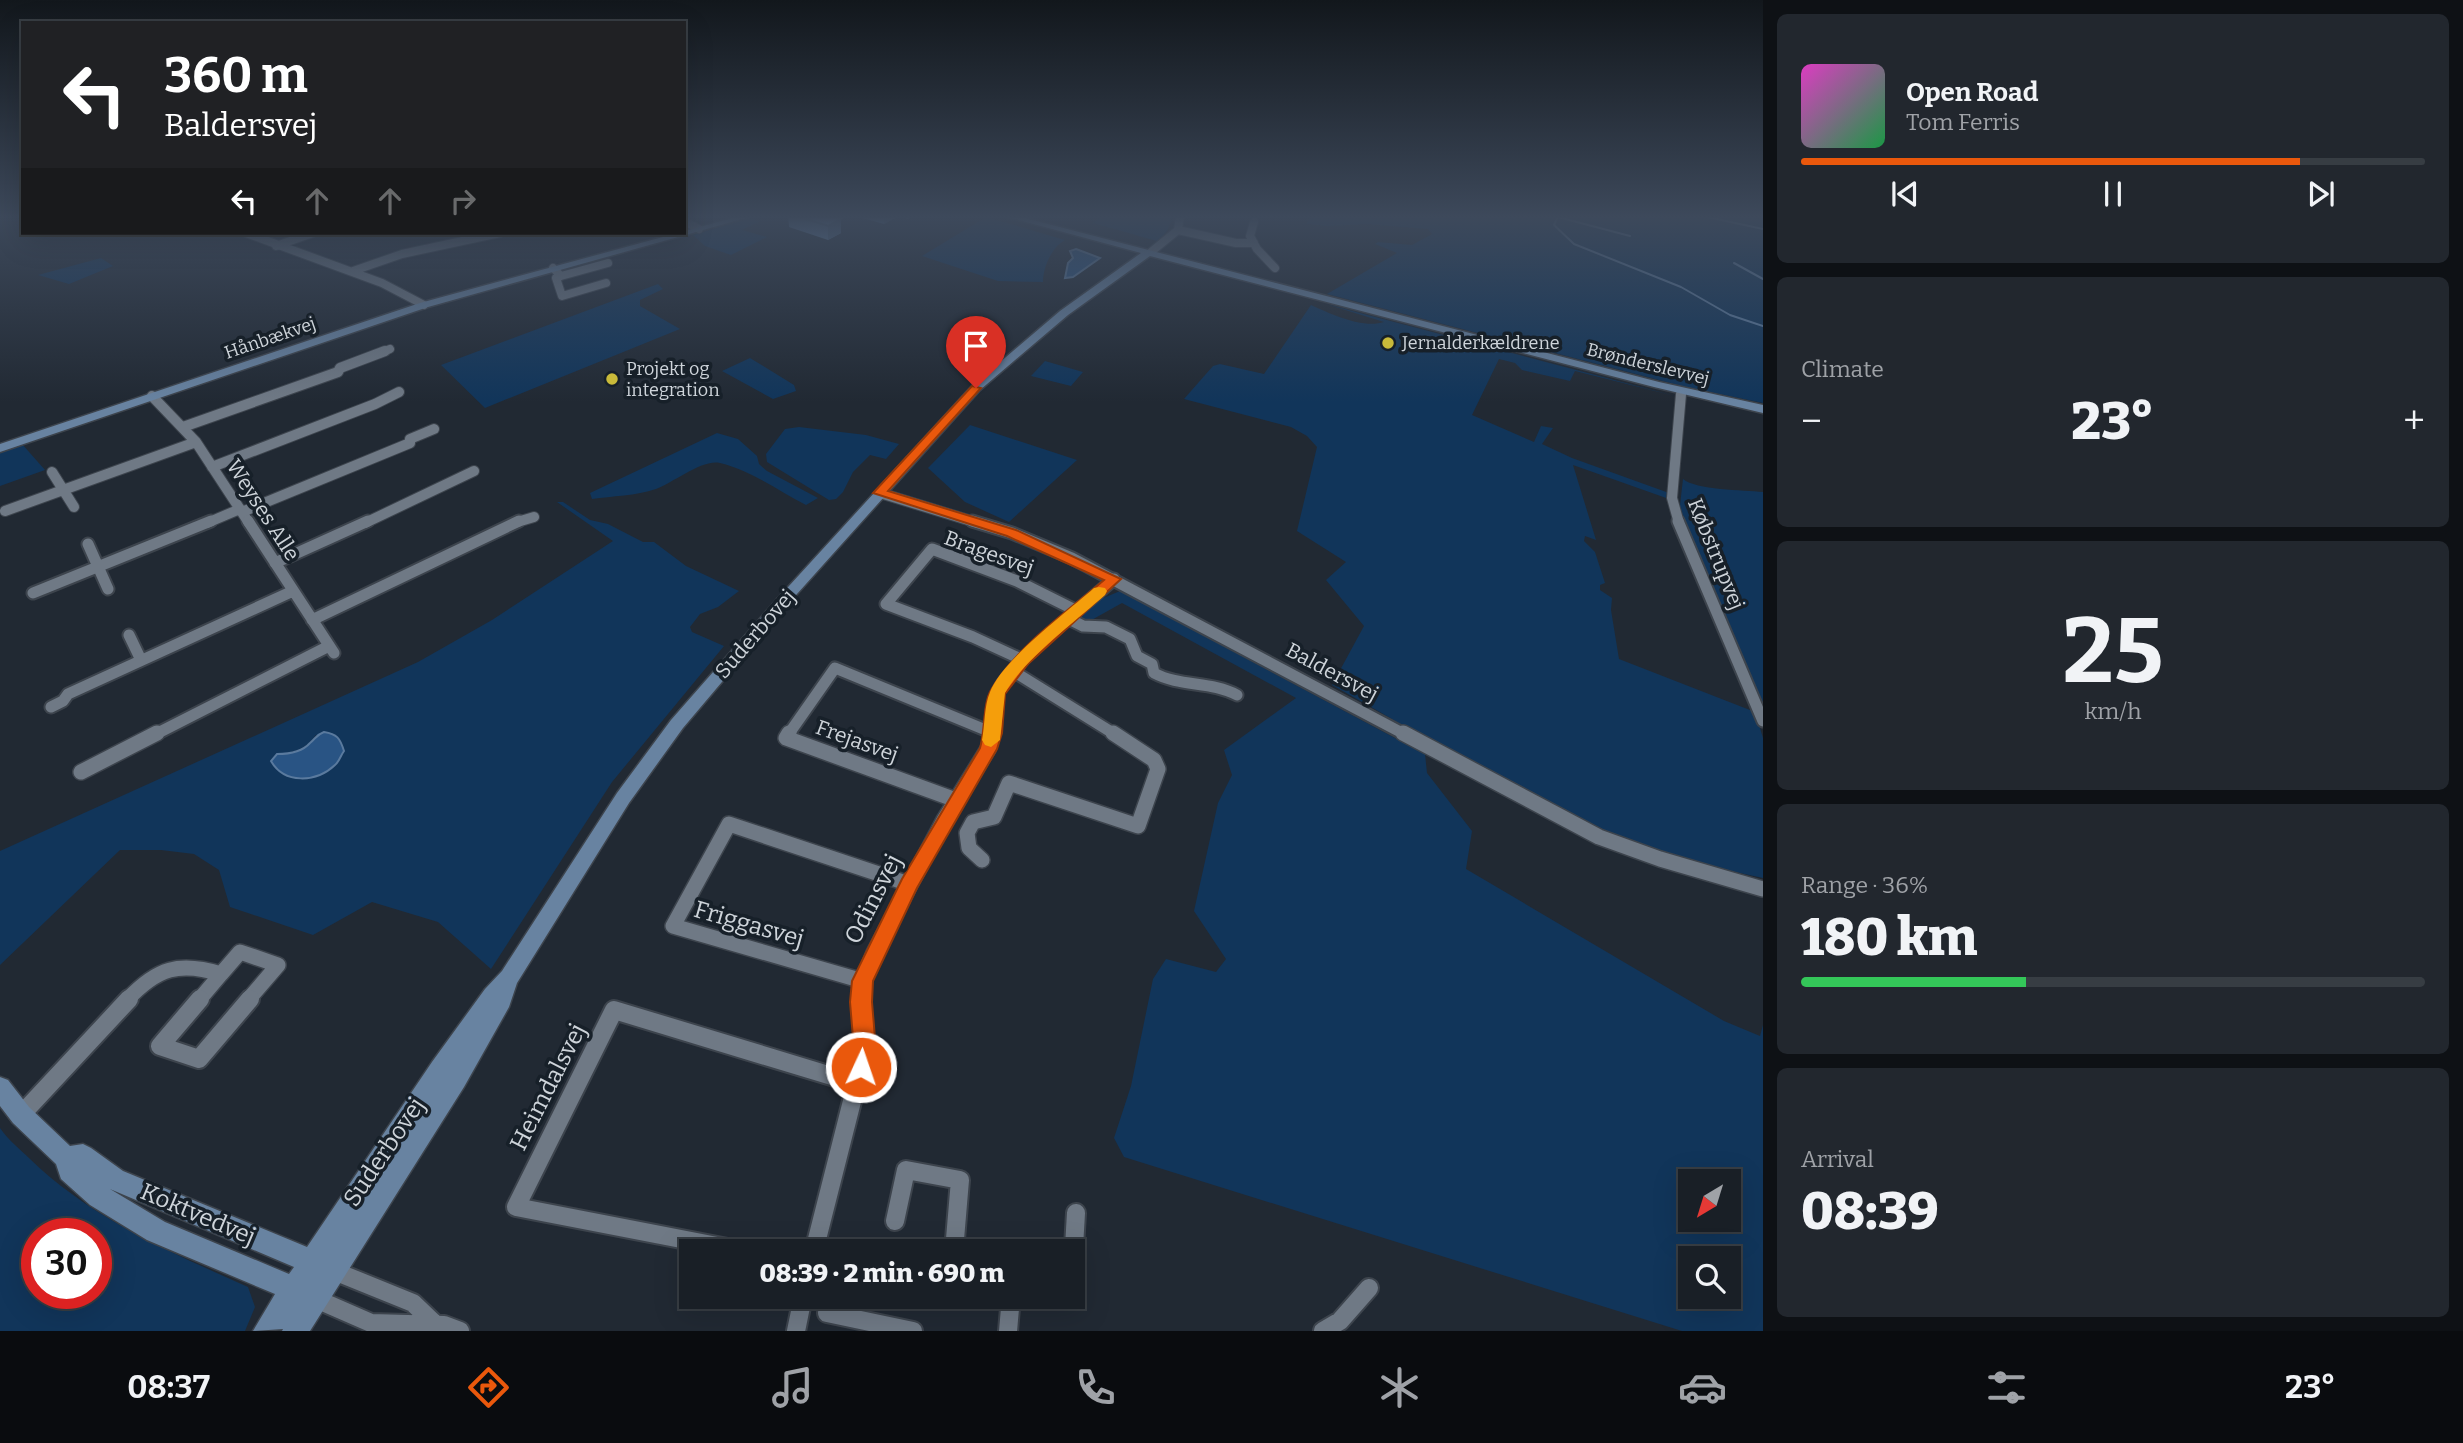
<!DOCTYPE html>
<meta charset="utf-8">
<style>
:root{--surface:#191f26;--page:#22272e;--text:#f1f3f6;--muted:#9fa2a7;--line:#373d43;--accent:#ea580c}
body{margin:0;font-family:Bitter,serif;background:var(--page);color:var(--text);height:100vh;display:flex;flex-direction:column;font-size:26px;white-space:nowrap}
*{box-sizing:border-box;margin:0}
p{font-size:23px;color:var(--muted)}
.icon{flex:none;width:38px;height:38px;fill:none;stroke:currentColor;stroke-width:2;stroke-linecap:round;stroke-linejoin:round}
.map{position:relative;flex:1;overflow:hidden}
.drawer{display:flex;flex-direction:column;gap:14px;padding:14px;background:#0e1115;width:700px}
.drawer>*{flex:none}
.banner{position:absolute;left:21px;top:21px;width:665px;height:214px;border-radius:0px;box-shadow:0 7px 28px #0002,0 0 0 2px var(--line);background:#202124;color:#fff;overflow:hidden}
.needle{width:46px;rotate:218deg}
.tools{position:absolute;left:1678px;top:1169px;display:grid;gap:14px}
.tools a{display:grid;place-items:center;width:63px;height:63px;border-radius:0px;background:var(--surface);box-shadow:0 7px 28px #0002,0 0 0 2px var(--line);font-size:35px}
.speed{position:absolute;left:21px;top:1218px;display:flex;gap:14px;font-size:35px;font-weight:700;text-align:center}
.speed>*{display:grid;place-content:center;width:91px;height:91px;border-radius:50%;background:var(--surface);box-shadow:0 7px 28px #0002,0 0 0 2px var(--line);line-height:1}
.speed .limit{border:10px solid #d22;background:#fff;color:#111}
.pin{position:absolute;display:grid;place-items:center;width:60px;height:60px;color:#fff;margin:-72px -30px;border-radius:50% 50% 50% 0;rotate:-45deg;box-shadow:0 0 7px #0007}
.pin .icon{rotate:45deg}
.me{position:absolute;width:77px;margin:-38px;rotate:3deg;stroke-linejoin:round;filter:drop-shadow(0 0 5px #0008)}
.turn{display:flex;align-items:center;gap:24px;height:147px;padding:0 28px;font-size:32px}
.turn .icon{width:91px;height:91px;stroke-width:2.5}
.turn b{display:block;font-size:49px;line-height:60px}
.lanes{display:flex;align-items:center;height:66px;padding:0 28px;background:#0003;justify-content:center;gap:35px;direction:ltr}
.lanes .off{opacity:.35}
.big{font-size:52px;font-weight:800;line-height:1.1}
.drawer .tile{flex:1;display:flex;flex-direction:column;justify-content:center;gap:10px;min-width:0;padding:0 24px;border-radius:10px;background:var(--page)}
.drawer .dial{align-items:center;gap:0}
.dial b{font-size:91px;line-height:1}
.song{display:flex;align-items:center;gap:21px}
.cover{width:84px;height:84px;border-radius:10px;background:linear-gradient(135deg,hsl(310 70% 55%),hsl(140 70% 35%))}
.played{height:7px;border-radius:4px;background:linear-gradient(90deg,var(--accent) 80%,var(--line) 80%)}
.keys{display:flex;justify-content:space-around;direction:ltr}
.heat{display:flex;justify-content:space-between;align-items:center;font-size:38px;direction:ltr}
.charge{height:10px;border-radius:5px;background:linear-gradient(90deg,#34c759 36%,var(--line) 0)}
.trip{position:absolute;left:679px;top:1239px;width:406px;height:70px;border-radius:0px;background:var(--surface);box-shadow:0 7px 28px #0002,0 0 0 2px var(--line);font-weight:800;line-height:70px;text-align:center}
.dock{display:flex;height:112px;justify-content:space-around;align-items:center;background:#0a0c0f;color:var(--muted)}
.dock .icon{width:49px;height:49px}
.dock .current{color:var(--accent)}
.dock b{font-size:32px;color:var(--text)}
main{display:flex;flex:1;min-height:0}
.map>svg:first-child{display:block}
</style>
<main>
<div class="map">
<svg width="1763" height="1331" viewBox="0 0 1763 1331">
<rect width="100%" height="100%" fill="#212933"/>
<path fill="#11355a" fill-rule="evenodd" d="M1102,216h69c0,11 -5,18 -14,25l-64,-18z
M1319,216h444v187l-77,-16 -359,-93 70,-41 -22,-9 3,-2 34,3 20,-11 -4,-5 -62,-5 -39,2 -20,-2 2,-6z
M986,217l79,23c-13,7 -22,27 -22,42l-45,-1 -76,-25z
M750,218l10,3 -18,9 25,7 -36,18 -26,-9 -12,-11z
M101,258l12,8 -44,18 -31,-9z
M658,284l5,5 -23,11v6l40,23 -195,79 -44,-43z
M1326,304l349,92 -100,-25 -5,10 -48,-11 -7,-7 -16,-4 -27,56 62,27 7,-16 12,2 -11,16 30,14 97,35v6l-96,-34 23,75 -11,-4 -1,5 11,11 10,31 -5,2v5l12,8 -1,12 8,49 136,53 8,26v140c-55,-12 -112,-26 -164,-49 -92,-41 -179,-95 -267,-144l32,-59 -38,-46 20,-18 -49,-31 20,-84 -10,-11 -16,-9 -107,-28 29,-33 7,-2 44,10 47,-69c20,9 52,24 73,17z
M750,358l44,27 2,6 -23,8 -51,-28z
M1045,361l38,11 -12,14 -40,-10z
M970,425l107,35 -68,62 -44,-20 -37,-34z
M799,427l67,8 33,9 -13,15 -16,-4 -17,17 -10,20 -7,7 -7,1 -62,-38 -1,-8 19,-25z
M717,433l21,6 19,17 2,8 8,7 51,27 -12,7c-29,-15 -54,-34 -86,-42 -18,-4 -47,20 -64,26 -20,7 -44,7 -64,10l-2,-6z
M22,444l23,26 -45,16v-34z
M1683,479c13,11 60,11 80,13v217l-84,-195z
M557,502h6l27,18 18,4 35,18h11l32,24 53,25 -21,16 -18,7 -10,13 2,5 32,14 -112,136 -121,187 -53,-47 -66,-20 -59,33 -83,-28 -11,-37 -25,-16 -33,-4h-41l-120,115v-114l418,-189 74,-42 121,-79zM316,735l28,15 -9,15 -20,11 -38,-22c17,-1 29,-5 39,-19z
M1120,591l305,163 2,19 45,58 -6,38 258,152 36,15 3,-11v306h-81l-558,-174 -10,-19 17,-52 22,-107 13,-20 50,13 10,-13 -32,-48 24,-108 14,-28 -8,-25 72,-52 -174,-95 -34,19 -7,-4 13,-16zM1690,1181h39v39h-39zM1690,1258h39v39h-39z
M0,1128c8,12 20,21 30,31 62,60 140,93 218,128l7,20 -10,24h-245zM37,1234h59v59h-59z"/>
<path fill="#295484" stroke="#5a7a9e" stroke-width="2" d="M1076,249l24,9 -27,19 -8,1 3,-15 5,-5 -3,-7z
M324,732c13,2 16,6 20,19 -3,4 -5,11 -9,14 -19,18 -51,19 -64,-4l6,-7c11,0 25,-2 33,-11 6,-5 6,-8 14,-11z"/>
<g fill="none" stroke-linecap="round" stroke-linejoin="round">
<path stroke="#5a7a9e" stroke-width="2" d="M1554,216l76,20
M1558,216l-4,9 20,19 107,43 49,28 33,11
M1703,216l60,13
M1734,263l29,16"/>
<g stroke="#3d444d" stroke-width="10">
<path id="street-far4" d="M684,221l15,8
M1254,222l-4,14 7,13 18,19
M1178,230l58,13h18
M246,233l136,50 42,22
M276,246l37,-13
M1151,252l27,-22 2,-14
M553,268l8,8 -5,2 6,18 44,-13
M353,271l49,-17 98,-21
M561,276l47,-13
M381,353l9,-4"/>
</g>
<g stroke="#3d444d" stroke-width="12">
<path id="street-far3" d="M152,396l44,46 53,81
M183,427l155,-55 2,-4 45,-17
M212,467l163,-63 24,-12
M52,472l22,35
M880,493l98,30
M5,511l191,-69
M242,512l168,-69v-4l24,-10
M207,523l33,-14
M365,523l109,-52
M514,523l20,-6
M1679,523l-7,-25 9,-104"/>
</g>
<g stroke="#3d444d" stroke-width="15">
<path id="street-far2" d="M248,521l86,132
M972,521l40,12 60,25 334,177
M1678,521l85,200
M88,544l20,45
M275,563l93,-42
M33,593l178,-72
M1069,619l14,7 23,1 24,12 7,17 15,8 2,9c26,14 57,8 83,22
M312,620l207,-99
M129,635l12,25
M1023,660l-50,-23 -87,-33 46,-55 85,32 60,30
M1013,671l103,64
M51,707l12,-6 5,-7 225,-103
M154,735l175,-89
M788,735l47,-67 158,65
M992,735c3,-14 1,-30 6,-43 8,-25 93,-92 116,-113"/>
</g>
<g stroke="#3d444d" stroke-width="18">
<path id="street-far1" d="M789,733l-3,5 170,62
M1403,733l196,104 61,22 103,30
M81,772l76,-39
M982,860l-13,-12 -2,-15 6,-11 21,-5 15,-34 129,43 20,-57 -4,-9 -41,-27
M221,974l19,-22 38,13 -30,35
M863,981l-190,-55 56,-102 180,60
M127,1000c30,-32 52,-39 94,-26
M199,1000l22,-26
M861,1000l2,-19 11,-28 70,-133 44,-71 5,-16"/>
</g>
<g stroke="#3d444d" stroke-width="22">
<path id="street" d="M200,999l-40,47 39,13 51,-60
M21,1115l108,-116
M895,1221l11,-51 54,10 -6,71
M743,1251l-227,-44 98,-197 244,74
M814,1251l51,-201 -4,-51
M1073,1264l3,-51
M334,1271l79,32 23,22
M316,1299l55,24 73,2 16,6
M827,1313l86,18
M796,1331l7,-34
M1008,1331l3,-34
M1323,1331l17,-10 29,-33"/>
</g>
<g stroke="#3d444d" stroke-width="3">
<path id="secondary" d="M740,216h13l-325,91 -428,145v-8l420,-141z
M1004,216h13l642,166 104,23v8l-109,-26 -504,-131 -82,59 -88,75 -192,214 -105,124 -54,75 -112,180 -8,24 -45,80 -154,244h-28l1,-2 -30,2 22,-37 -128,-54 -57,-35 -29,-26 -5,-15 -43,-41 -13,-17v-29l8,3 21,27 41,39 13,-2 8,4 32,23 184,76 125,-185 53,-73 17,-18 115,-178 54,-73 107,-122 194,-212 88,-75 81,-58zM110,1189l184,78 -5,7 -124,-52z"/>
</g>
<use href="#street-far4" stroke="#6f7985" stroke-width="8"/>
<use href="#street-far3" stroke="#6f7985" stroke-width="10"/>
<use href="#street-far2" stroke="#6f7985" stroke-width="11"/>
<use href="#street-far1" stroke="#6f7985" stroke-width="15"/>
<use href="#street" stroke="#6f7985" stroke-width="18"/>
<use href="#secondary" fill="#6883a1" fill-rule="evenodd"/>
</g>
<path fill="#7199c8" d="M788,216h57l-6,3 2,14 -13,7 -39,-13z
M855,216h60l-7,3 -10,-3 -14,8z"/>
<path fill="#5c7da2" d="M820,216h25l-19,9z
M884,216h14l-14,8z
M841,219v14l-13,7v-14z"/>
<path fill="#83b2e8" stroke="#5c7da2" stroke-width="2" d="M797,216h31l13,3 -13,7z"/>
<linearGradient id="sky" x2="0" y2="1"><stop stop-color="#12171c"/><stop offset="0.54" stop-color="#3d495b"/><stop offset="1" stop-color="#3d495b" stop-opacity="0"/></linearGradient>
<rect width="1763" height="402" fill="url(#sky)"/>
<path fill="#ea580c" stroke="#983908" stroke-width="2" d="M972,386l9,2 -93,103 128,39 105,49 -93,85 -23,30 -3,39 -5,16 -80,139 -44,93 -1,21 4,48 -7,24 -8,3 -8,-3 -3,-7 4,-17 -4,-48 2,-21 50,-102 78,-131c5,-16 3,-45 11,-58 24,-42 77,-79 113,-110l-97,-44 -134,-43z"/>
<path fill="#f59e0b" d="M1099,587l6,1 2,3 -2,4c-29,26 -82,65 -100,98l-5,47 -9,7 -6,-2 -3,-5c3,-15 2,-34 8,-48 12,-32 77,-80 104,-104z"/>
<g fill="#c9ba3a" stroke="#172029" stroke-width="2.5">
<circle cx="1388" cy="343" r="7"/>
<circle cx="612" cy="379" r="7"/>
</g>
<g text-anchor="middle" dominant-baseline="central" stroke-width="7" stroke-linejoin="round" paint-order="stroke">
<g font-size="18" fill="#ced4da" stroke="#172029">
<text transform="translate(270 338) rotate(-19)">Hånbækvej</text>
<text transform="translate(1648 364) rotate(14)">Brønderslevvej</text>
</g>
<g font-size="18" fill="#ced4da" stroke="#172029" text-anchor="start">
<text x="1402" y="343">Jernalderkældrene</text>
<text x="626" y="369">Projekt og<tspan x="626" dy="21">integration</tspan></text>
</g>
<g font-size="21" fill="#ced4da" stroke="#172029">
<text transform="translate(263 510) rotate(57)">Weyses Alle</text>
<text transform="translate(989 553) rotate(20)">Bragesvej</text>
<text transform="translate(1716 554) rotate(68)">Købstrupvej</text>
<text transform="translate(755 634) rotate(-49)">Suderbovej</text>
<text transform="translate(1332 672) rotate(28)">Baldersvej</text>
<text transform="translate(857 741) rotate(20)">Frejasvej</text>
</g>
<g font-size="24" fill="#ced4da" stroke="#172029">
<text transform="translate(873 899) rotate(-63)">Odinsvej</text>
<text transform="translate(749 924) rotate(16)">Friggasvej</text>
<text transform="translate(548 1087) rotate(-63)">Heimdalsvej</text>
<text transform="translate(384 1152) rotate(-56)">Suderbovej</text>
<text transform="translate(198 1214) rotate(23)">Koktvedvej</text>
</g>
</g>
</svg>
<div class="tools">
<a><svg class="needle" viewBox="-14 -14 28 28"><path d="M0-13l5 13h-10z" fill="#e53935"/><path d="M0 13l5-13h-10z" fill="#9fa2a7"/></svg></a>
<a><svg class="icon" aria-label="search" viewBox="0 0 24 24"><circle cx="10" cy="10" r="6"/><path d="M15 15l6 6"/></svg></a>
</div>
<div class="speed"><div class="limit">30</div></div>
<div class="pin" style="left:976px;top:388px;background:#d93025"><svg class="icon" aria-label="arrive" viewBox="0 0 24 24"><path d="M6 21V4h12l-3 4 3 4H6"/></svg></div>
<svg class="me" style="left:861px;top:1067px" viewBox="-20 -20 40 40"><circle r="17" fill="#ea580c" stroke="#fff" stroke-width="3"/><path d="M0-11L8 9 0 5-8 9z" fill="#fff"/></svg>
<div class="trip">08:39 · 2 min · 690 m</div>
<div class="banner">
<div class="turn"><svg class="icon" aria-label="left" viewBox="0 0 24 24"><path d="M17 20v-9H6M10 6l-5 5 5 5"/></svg><div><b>360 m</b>Baldersvej</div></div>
<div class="lanes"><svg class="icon" aria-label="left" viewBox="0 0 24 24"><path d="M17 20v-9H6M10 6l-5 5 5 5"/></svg><svg class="icon off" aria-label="ahead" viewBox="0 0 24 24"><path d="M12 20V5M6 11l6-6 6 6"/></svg><svg class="icon off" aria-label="ahead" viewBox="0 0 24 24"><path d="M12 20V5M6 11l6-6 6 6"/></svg><svg class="icon off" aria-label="right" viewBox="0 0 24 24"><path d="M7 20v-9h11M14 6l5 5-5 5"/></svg></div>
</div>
</div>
<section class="drawer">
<div class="tile">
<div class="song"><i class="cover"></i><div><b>Open Road</b><p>Tom Ferris</p></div></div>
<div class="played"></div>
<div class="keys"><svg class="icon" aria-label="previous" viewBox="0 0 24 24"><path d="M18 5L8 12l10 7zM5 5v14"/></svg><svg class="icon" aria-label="pause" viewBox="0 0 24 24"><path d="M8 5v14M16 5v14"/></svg><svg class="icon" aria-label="next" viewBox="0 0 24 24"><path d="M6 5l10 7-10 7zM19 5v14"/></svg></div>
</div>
<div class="tile"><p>Climate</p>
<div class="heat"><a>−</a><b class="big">23°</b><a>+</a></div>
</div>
<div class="tile dial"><b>25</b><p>km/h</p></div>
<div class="tile"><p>Range · 36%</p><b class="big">180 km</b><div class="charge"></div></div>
<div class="tile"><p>Arrival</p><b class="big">08:39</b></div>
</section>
</main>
<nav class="dock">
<b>08:37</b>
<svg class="icon current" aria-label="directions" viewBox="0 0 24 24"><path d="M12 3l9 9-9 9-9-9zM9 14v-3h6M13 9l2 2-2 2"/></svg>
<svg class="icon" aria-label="music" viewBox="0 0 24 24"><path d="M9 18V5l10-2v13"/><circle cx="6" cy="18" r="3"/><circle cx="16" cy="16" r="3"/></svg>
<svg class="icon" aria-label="phone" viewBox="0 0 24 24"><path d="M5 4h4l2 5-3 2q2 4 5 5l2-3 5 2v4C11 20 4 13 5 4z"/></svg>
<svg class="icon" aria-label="climate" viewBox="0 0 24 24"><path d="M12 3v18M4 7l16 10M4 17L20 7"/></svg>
<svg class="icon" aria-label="car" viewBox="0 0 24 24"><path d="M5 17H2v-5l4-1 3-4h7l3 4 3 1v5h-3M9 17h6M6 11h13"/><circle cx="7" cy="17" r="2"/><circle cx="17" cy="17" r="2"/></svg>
<svg class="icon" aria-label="filters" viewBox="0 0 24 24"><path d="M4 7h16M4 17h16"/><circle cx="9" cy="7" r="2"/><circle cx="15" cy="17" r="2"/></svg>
<b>23°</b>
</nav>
